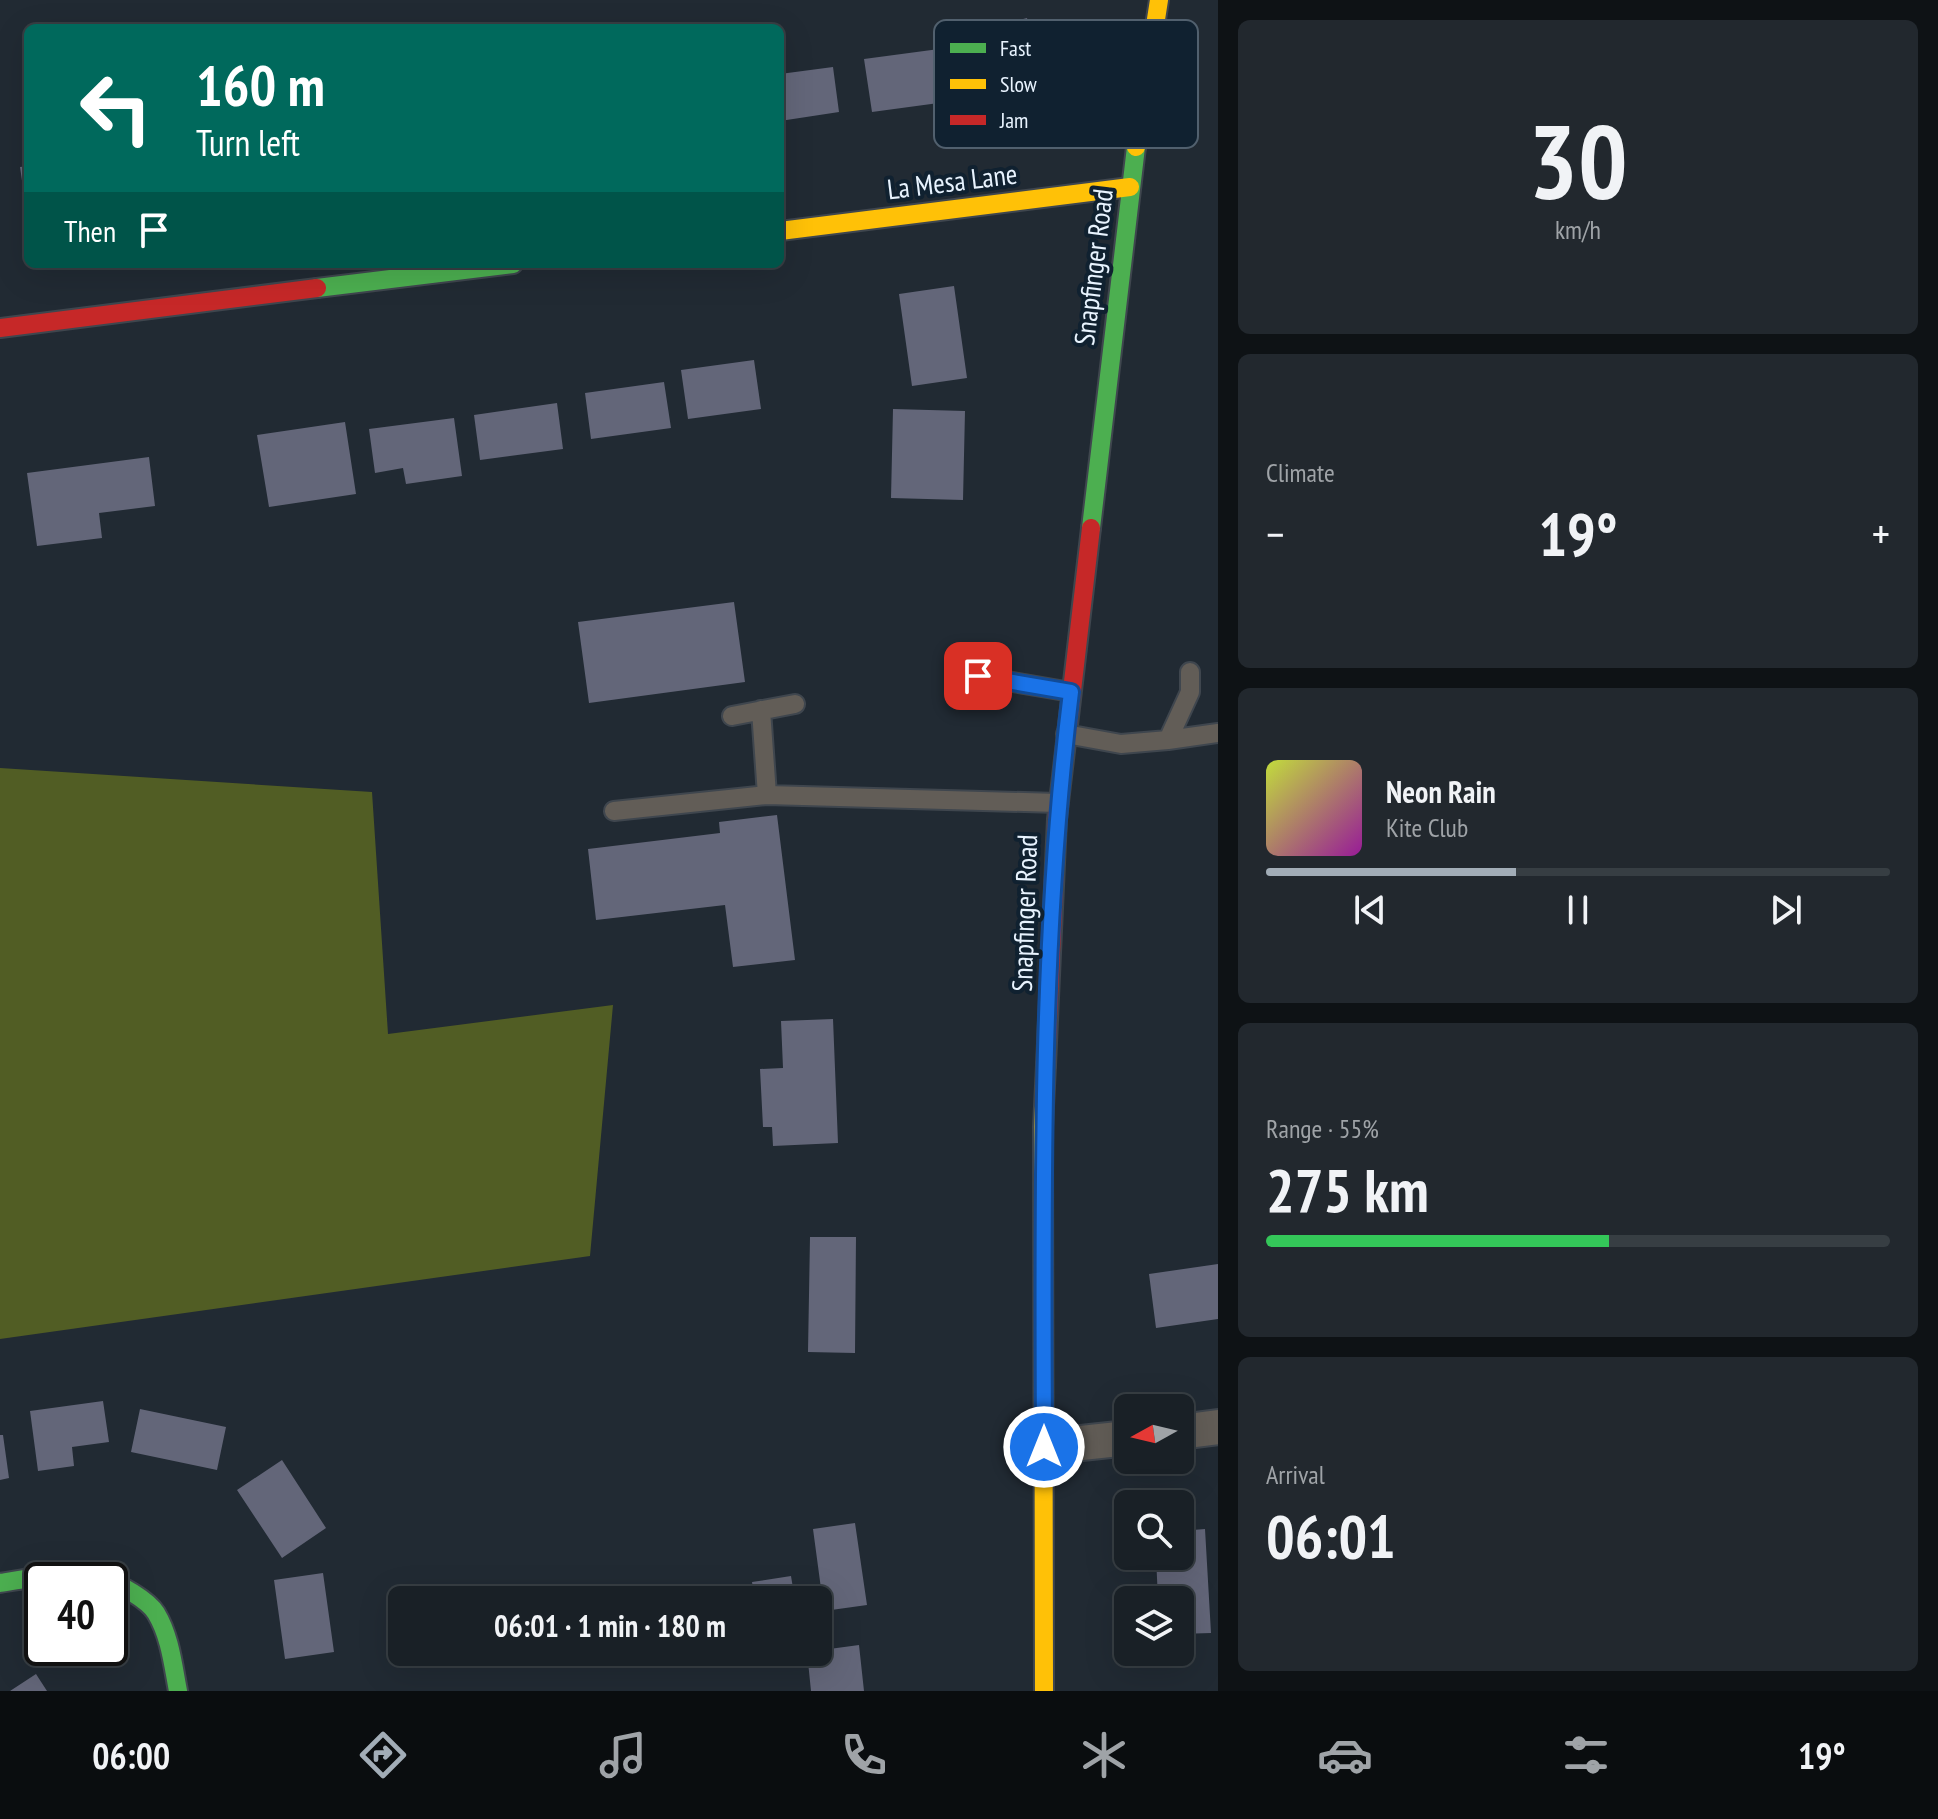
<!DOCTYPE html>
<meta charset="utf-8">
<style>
:root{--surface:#192026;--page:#22282e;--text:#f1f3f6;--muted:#9fa3a7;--line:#373e43;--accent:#a2adb7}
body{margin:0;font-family:"PT Sans Narrow",sans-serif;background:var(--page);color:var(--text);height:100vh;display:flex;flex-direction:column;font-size:30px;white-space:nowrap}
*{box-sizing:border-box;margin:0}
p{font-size:26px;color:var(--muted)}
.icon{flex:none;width:44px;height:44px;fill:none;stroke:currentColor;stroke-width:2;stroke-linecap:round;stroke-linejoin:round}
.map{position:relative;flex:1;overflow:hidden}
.drawer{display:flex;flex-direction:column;gap:20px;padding:20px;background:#0e1215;width:720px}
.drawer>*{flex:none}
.banner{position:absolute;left:24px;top:24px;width:760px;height:244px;border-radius:12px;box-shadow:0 8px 32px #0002,0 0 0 2px var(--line);background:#00695c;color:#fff;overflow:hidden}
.needle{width:52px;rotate:262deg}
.fabs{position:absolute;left:1114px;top:1394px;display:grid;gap:16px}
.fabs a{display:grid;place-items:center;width:80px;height:80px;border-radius:12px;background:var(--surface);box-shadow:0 8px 32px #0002,0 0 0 2px var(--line);font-size:40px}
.speed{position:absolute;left:24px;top:1562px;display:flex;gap:16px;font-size:40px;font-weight:700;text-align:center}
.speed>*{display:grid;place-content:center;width:104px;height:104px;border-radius:50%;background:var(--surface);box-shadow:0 8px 32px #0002,0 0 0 2px var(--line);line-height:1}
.speed .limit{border:4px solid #111;border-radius:12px;background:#fff;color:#111}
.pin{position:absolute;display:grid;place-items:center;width:68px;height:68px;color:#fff;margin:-34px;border-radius:16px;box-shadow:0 4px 12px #0006}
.me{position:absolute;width:88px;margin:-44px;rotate:0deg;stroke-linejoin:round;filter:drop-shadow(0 0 6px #0008)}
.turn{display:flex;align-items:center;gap:28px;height:168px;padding:0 40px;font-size:36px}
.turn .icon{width:104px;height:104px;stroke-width:2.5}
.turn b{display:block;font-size:56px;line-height:68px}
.then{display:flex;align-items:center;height:76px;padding:0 40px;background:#0003;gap:16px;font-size:30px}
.big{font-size:60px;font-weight:800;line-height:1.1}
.drawer .card{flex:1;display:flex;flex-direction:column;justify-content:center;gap:12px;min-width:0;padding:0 28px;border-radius:12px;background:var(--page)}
.drawer .dial{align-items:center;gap:0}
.dial b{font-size:104px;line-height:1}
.song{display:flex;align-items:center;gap:24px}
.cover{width:96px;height:96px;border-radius:12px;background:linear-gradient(135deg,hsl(70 70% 55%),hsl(300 70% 35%))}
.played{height:8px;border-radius:4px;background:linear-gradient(90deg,var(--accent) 40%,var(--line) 40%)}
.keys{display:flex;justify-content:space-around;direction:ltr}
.heat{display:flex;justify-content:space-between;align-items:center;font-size:44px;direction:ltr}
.charge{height:12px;border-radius:6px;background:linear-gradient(90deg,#34c759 55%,var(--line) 0)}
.trip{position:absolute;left:388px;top:1586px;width:444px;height:80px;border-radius:12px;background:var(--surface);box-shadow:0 8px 32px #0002,0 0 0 2px var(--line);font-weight:800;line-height:80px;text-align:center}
.menu{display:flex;height:128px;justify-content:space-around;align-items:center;background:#0a0d0f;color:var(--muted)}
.menu .icon{width:56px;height:56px}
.menu .on{color:var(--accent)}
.menu b{font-size:36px;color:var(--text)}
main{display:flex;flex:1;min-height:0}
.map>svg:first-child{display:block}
</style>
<main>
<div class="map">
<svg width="1218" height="1691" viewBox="0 0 1218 1691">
<rect width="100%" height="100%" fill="#212a33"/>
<path fill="#515d24" d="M0,768l372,24 16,242 225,-29 -23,251 -590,83z"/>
<path fill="#636679" d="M1027,18l20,79 -44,11 -20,-79z
M939,49l7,53 -74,10 -8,-53z
M833,67l6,45 -59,9v-47z
M28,166v42h-2l-6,-41z
M954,286l13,92 -55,8 -13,-92z
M754,360l7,49 -73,10 -7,-49z
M664,382l7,46 -80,11 -6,-46z
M557,403l6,46 -83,11 -6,-45z
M893,409l72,2 -2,89 -72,-2z
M454,418l8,58 -56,8 -3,-16 -28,5 -6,-44z
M345,422l11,72 -87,13 -12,-72z
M149,457l6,49 -56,7 3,25 -65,8 -10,-73z
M734,602l11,80 -156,21 -11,-81z
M777,815l18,145 -62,7 -8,-62 -129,15 -8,-71 132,-16 -1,-11z
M833,1019l5,124 -65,3 -1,-19h-9l-3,-58 23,-1 -2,-47z
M810,1237h46l-1,116 -47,-1z
M1218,1264v55l-62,9 -7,-54z
M103,1401l6,41 -37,5 2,19 -36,5 -8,-60z
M140,1409l86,18 -9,43 -86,-18z
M0,1435h3l6,43 -9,2z
M282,1460l44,68 -44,30 -45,-68z
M855,1523l12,82 -43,6 -11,-82z
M1205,1529l6,104 -31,1v-34h-22l-2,-44h24v-25z
M323,1573l11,79 -49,7 -11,-79z
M791,1576l4,24h-40l-3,-18z
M859,1645l5,46h-53l-4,-39z
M36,1674l11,17h-37z"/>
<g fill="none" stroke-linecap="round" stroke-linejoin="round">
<g stroke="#3f464e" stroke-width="22">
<path id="lane" d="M978,676l93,16
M732,716l63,-12
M1066,734l55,10 47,-4 22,-48v-20
M1168,740l50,-7
M767,795l291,8
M614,811l153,-16 -6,-85"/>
</g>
<g stroke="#3f464e" stroke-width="38">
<path id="street" d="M1180,1432l38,-5
M1044,1447l84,-9"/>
</g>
<g stroke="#3f464e" stroke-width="22">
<path id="fast" d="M317,288l196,-24
M1091,528l45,-381
M0,1583c47,-8 91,-17 133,10 8,5 18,12 23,20 14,23 17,52 22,78"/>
</g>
<g stroke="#3f464e" stroke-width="22">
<path id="slow" d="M1136,147l23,-147
M780,231l350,-44
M1044,1691l-1,-564 3,-62"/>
</g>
<g stroke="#3f464e" stroke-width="22">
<path id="jam" d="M0,328l317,-40
M1046,1065l11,-246 34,-291"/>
</g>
<use href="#lane" stroke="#625d57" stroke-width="18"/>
<use href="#street" stroke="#625d57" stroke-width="34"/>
<use href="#fast" stroke="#4caf50" stroke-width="18"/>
<use href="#slow" stroke="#ffc107" stroke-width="18"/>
<use href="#jam" stroke="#c62828" stroke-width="18"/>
</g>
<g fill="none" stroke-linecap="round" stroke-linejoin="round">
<g stroke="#114b97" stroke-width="20">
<path id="route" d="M978,676l93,16c-31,250 -28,503 -27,755"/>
</g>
<use href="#route" stroke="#1a73e8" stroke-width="14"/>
</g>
<g text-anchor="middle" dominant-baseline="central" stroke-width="8" stroke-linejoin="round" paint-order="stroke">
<g font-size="28" fill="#e8f3fe" stroke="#102130">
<text transform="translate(952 181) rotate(-7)">La Mesa Lane</text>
<text transform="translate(1093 267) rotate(-83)">Snapfinger Road</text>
<text transform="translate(1024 913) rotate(-88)">Snapfinger Road</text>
</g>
</g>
<rect x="934" y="20" width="264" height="128" rx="12" fill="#102130" stroke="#51606e" stroke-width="2"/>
<rect x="950" y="43" width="36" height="10" fill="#4caf50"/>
<rect x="950" y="79" width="36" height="10" fill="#ffc107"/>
<rect x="950" y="115" width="36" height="10" fill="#c62828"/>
<g font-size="22" fill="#e8f3fe">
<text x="1000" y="56">Fast</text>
<text x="1000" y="92">Slow</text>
<text x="1000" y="128">Jam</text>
</g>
</svg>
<div class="fabs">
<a><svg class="needle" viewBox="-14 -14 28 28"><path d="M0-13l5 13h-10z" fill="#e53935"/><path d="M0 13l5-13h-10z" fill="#9fa3a7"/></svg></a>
<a><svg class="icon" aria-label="search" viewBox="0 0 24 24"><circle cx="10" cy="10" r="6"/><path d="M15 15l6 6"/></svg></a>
<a><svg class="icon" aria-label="layers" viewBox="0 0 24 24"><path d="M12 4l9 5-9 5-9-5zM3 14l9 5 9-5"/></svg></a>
</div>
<div class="speed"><div class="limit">40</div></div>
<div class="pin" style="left:978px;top:676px;background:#d93025"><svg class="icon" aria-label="arrive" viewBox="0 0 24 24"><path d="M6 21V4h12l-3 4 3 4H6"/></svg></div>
<svg class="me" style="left:1044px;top:1447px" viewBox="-20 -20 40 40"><circle r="17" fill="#1a73e8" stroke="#fff" stroke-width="3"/><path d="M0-11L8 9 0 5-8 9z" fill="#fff"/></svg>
<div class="trip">06:01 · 1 min · 180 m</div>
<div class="banner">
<div class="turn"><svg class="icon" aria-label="left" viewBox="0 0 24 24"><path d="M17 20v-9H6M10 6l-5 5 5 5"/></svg><div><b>160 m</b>Turn left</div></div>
<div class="then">Then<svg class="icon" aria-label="arrive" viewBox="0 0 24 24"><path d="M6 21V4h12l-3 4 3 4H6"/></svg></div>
</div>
</div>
<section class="drawer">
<div class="card dial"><b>30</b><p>km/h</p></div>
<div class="card"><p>Climate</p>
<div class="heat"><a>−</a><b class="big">19°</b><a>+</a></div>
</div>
<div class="card">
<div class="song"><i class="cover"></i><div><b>Neon Rain</b><p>Kite Club</p></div></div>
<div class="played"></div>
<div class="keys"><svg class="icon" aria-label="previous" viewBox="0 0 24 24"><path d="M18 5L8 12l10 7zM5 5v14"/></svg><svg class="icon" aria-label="pause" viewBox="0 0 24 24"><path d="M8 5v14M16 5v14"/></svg><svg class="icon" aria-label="next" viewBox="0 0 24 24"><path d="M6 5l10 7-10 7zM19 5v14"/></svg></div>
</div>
<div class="card"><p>Range · 55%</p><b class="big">275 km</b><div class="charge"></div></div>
<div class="card"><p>Arrival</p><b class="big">06:01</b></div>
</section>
</main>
<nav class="menu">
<b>06:00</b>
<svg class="icon on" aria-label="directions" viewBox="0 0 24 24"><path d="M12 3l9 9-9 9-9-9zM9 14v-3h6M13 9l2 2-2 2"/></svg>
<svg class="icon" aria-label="music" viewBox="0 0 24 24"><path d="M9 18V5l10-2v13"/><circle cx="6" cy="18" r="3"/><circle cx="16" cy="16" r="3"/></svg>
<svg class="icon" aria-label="phone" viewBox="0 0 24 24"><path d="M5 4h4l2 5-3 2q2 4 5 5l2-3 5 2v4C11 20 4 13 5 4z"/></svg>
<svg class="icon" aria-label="climate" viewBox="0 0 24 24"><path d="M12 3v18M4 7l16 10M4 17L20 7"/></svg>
<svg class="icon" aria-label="car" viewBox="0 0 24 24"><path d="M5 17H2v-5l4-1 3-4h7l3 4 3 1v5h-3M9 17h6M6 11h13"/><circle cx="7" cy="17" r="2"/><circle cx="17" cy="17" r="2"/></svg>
<svg class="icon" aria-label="filters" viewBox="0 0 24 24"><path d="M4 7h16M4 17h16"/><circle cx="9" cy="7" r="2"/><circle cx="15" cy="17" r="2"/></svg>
<b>19°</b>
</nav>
